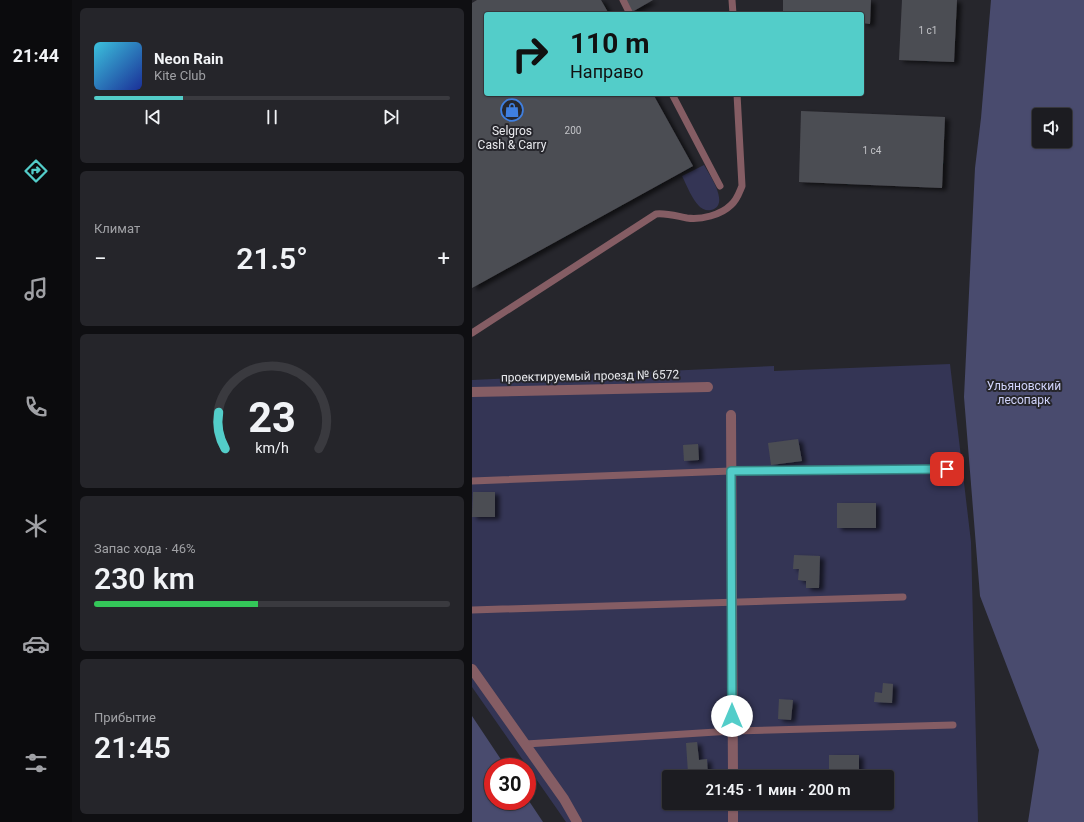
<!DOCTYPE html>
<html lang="ru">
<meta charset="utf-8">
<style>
:root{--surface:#1c1c21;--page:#25252a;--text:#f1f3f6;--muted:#a0a1a5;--line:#3a3a3f;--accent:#53cdc9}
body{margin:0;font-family:Roboto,sans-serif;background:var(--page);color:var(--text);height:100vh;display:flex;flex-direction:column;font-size:15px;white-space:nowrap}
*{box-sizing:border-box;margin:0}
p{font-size:13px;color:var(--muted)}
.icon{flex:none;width:22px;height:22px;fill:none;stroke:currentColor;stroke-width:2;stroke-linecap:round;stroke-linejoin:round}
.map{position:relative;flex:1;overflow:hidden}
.details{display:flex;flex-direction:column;gap:8px;padding:8px;background:#0f0f12;width:400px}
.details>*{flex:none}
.banner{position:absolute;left:12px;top:12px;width:380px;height:84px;border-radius:4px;box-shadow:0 1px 3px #0004,0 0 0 1px var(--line);background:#53cdc9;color:#111;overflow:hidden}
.controls{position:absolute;left:560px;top:108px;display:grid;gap:8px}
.controls a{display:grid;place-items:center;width:40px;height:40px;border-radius:4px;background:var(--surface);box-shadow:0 1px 3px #0004,0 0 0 1px var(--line);font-size:20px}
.speed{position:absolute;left:12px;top:758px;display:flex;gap:8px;font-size:20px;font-weight:700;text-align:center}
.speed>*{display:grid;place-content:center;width:52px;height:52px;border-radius:50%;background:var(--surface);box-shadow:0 1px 3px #0004,0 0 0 1px var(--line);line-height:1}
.speed .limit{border:6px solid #d22;background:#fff;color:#111}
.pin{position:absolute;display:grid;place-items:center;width:34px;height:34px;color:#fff;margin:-17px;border-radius:8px;box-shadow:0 2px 6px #0006}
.me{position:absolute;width:44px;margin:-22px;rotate:0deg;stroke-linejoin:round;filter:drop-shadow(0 0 3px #0008)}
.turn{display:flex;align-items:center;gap:14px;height:84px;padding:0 20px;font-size:18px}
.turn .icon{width:52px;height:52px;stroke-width:2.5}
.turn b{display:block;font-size:28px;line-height:34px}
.big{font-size:30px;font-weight:600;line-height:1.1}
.details .card{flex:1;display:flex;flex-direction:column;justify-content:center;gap:6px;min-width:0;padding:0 14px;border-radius:6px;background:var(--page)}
.details .dial{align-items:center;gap:0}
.dial svg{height:104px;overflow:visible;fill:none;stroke:var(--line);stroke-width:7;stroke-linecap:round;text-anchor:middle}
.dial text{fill:var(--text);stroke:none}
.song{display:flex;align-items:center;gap:12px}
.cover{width:48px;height:48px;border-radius:6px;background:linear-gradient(135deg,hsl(190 70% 55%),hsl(230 70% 35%))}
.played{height:4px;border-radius:2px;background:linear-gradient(90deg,var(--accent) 25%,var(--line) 25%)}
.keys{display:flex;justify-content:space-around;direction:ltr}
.heat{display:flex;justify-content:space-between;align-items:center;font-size:22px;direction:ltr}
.charge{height:6px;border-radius:3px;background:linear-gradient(90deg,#34c759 46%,var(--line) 0)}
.trip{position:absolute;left:190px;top:770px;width:232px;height:40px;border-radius:4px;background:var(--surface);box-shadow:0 1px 3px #0004,0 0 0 1px var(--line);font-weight:600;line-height:40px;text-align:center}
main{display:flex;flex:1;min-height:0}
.tab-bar{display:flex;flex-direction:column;width:72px;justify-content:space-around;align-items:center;background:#0b0b0d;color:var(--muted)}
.tab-bar .icon{width:28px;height:28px}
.tab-bar .on{color:var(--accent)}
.tab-bar b{font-size:18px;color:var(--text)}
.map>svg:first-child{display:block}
</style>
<main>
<nav class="tab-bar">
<b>21:44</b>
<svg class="icon on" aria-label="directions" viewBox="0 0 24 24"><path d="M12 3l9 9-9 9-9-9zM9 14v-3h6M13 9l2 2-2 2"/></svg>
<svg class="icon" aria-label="music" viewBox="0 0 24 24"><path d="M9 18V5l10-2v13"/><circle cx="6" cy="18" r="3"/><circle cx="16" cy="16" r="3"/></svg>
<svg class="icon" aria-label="phone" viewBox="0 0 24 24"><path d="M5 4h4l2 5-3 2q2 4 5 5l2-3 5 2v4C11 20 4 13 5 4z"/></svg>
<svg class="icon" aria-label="climate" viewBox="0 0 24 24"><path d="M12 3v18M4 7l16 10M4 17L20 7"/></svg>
<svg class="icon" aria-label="car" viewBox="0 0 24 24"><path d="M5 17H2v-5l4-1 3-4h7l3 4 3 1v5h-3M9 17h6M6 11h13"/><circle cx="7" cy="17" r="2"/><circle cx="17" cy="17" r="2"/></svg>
<svg class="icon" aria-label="filters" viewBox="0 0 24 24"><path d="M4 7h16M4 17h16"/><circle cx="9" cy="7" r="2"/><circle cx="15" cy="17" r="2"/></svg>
</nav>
<section class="details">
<div class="card">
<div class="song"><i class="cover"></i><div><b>Neon Rain</b><p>Kite Club</p></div></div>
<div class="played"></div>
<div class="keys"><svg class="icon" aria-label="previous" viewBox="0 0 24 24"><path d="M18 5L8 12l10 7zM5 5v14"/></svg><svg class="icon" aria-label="pause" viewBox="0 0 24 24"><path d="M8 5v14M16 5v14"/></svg><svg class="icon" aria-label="next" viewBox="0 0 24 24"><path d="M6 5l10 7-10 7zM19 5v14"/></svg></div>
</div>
<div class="card"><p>Климат</p>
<div class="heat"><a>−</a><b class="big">21.5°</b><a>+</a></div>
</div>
<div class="card dial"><svg viewBox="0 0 100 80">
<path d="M14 69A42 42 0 1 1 86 69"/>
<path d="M14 69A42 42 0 0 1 9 41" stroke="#53cdc9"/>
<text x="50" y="56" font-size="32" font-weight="700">23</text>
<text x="50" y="72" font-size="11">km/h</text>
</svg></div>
<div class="card"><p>Запас хода · 46%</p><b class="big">230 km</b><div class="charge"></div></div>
<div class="card"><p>Прибытие</p><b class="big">21:45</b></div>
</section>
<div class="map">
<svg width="612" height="822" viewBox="0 0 612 822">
<defs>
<filter id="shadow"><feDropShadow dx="4.5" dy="2.5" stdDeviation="2" flood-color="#0009"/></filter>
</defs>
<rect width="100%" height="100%" fill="#26262c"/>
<path fill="#343555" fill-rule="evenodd" d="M232,165c5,9 27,40 7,45 -5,1 -9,-1 -12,-4 -7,-7 -12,-20 -17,-30z
M478,364l21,178 7,280h-412l-94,-135v-307l302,-14v5zM197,777h218v26h-218z"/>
<path fill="#494b6e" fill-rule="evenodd" d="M519,0h93v822h-56l11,-72 -59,-154 -16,-199 11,-229 6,-50zM567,115h26v26h-26z
M0,716l34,51h-13v34h34v-3l16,24h-71z"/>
<path fill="#4c4d53" filter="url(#shadow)" d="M5,0h124l8,14h-123v80h167l40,72 -221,122v-285z
M153,0h28l-21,12z
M311,0h88l-1,24 -8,-1v-9h-79z
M430,0h55l-3,62 -55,-2z
M329,111l144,6 -3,71 -143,-6z
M326,439l4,22 -31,4 -3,-22z
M226,444l1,16 -15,1 -1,-16z
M1,492h22v25h-23z
M365,503h39v25h-39z
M322,555l26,1 -1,32h-13v-7l-8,-1 1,-11h-6z
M411,683l10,1 -1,19 -18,-1 1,-10 7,1z
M307,699l14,1 -2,20 -13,-1z
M225,742l2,18 8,-1 1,18h-33v-4l13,-1 -2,-29z
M357,755h30v22h-30z"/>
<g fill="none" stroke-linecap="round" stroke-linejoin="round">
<path stroke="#855d64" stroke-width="7" d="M151,0l7,14
M260,0l1,14
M200,94l48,92
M0,333l184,-119c11,-1 20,2 31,4 14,2 34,-3 44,-13 6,-5 8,-12 11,-19l-5,-92
M0,481l259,-10 216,-2
M0,610l431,-13
M54,744l206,-13 221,-6"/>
<path stroke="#855d64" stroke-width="10" d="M0,392l236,-5
M259,415l2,362
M0,669l92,130 13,23
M261,803v19"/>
</g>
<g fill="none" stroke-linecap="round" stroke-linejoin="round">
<g stroke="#368583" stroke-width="10">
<path id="route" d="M260,716l-1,-245 216,-2"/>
</g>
<use href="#route" stroke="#53cdc9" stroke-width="7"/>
</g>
<defs>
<g id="shop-ring" transform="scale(1.15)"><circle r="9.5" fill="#26262c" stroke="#3f7fe0" stroke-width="1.5"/><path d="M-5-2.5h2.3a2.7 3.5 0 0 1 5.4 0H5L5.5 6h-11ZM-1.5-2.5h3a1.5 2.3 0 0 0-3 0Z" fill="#3f7fe0"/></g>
</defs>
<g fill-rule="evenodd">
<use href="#shop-ring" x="40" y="110"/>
</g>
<g text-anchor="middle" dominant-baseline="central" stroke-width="4" stroke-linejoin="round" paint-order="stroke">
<g font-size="10" fill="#c2c3c7">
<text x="456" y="30">1 с1</text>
<text x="101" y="130">200</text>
<text x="400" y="150">1 с4</text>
</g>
<g font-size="12" fill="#e9eaee" stroke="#26262c">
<text x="40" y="131">Selgros<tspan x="40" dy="14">Cash &amp; Carry</tspan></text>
</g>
<g font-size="12" fill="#e9eaee" stroke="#26262c">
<text transform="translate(118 376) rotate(-1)">проектируемый проезд № 6572</text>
</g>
<g font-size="12" fill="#d0d3fa" stroke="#26262c">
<text x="552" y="386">Ульяновский<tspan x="552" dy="14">лесопарк</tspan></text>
</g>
</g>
</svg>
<div class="controls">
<a><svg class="icon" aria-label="sound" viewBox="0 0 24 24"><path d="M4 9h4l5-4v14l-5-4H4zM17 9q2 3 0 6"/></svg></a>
</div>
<div class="speed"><div class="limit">30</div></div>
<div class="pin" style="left:475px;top:469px;background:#d93025"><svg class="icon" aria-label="arrive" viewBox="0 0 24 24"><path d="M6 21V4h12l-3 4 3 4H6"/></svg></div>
<svg class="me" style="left:260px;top:716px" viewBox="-20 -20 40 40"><circle r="19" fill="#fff"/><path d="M0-13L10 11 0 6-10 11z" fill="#53cdc9"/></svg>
<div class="trip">21:45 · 1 мин · 200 m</div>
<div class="banner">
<div class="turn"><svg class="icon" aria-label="right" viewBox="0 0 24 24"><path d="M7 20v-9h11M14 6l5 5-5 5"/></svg><div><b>110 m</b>Направо</div></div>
</div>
</div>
</main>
